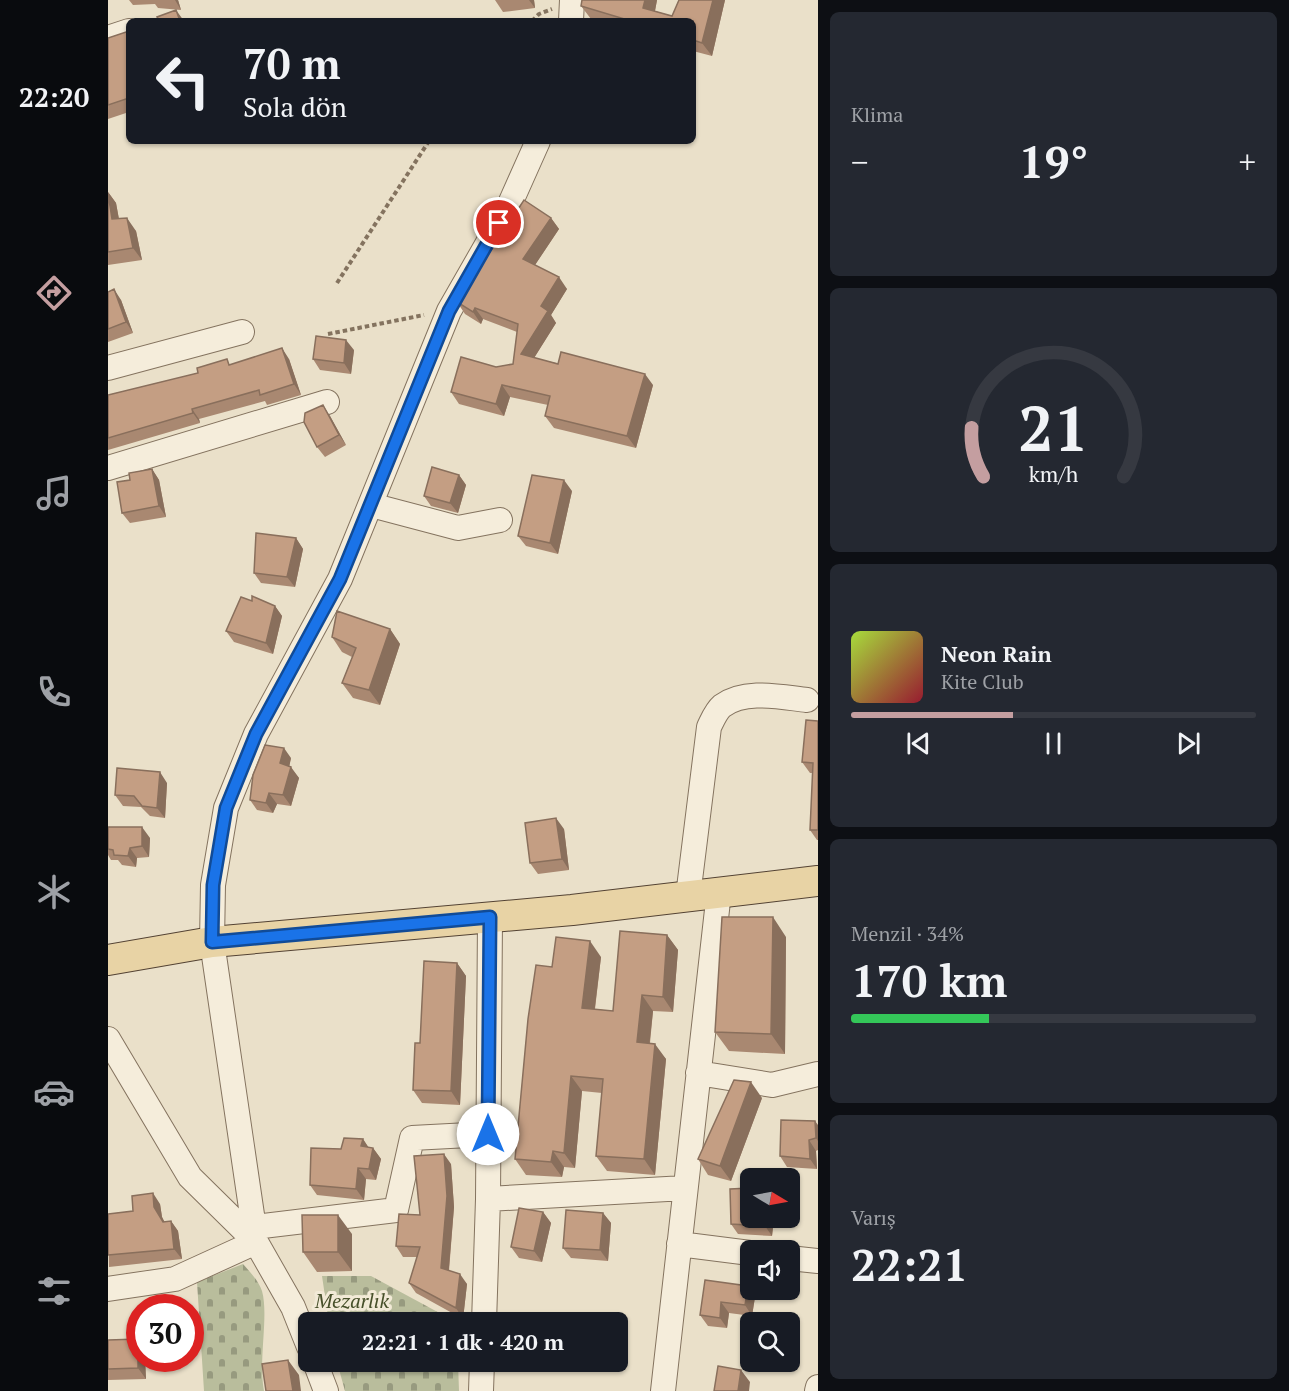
<!DOCTYPE html>
<html lang="tr">
<meta charset="utf-8">
<style>
:root{--surface:#171b24;--page:#242831;--text:#f1f3f6;--muted:#9ea1a6;--line:#363941;--accent:#c49ea0}
body{margin:0;font-family:"PT Serif",serif;background:var(--page);color:var(--text);height:100vh;display:flex;flex-direction:column;font-size:22px;white-space:nowrap}
*{box-sizing:border-box;margin:0}
p{font-size:20px;color:var(--muted)}
.icon{flex:none;width:33px;height:33px;fill:none;stroke:currentColor;stroke-width:2;stroke-linecap:round;stroke-linejoin:round}
.map{position:relative;flex:1;overflow:hidden}
.sheet{display:flex;flex-direction:column;gap:12px;padding:12px;background:#0d0f14;width:471px}
.sheet>*{flex:none}
.guide{position:absolute;left:18px;top:18px;width:570px;height:126px;border-radius:9px;box-shadow:0 2px 4px #0004;background:#171b24;color:var(--text);overflow:hidden}
.needle{width:39px;rotate:100deg}
.buttons{position:absolute;left:632px;top:1168px;display:grid;gap:12px}
.buttons a{display:grid;place-items:center;width:60px;height:60px;border-radius:9px;background:var(--surface);box-shadow:0 2px 4px #0004;font-size:30px}
.speed{position:absolute;left:18px;top:1294px;display:flex;gap:12px;font-size:30px;font-weight:700;text-align:center}
.speed>*{display:grid;place-content:center;width:78px;height:78px;border-radius:50%;background:var(--surface);box-shadow:0 2px 4px #0004;line-height:1}
.speed .limit{border:9px solid #d22;background:#fff;color:#111}
.pin{position:absolute;display:grid;place-items:center;width:51px;height:51px;color:#fff;margin:-26px;border:3px solid #fff;border-radius:50%;box-shadow:0 2px 6px #0007}
.me{position:absolute;width:66px;margin:-33px;rotate:0deg;stroke-linejoin:round;filter:drop-shadow(0 0 4px #0008)}
.turn{display:flex;align-items:center;gap:21px;height:126px;padding:0 18px;font-size:27px}
.turn .icon{width:78px;height:78px;stroke-width:2.5}
.turn b{display:block;font-size:42px;line-height:51px}
.big{font-size:45px;font-weight:800;line-height:1.1}
.sheet .widget{flex:1;display:flex;flex-direction:column;justify-content:center;gap:9px;min-width:0;padding:0 21px;border-radius:9px;background:var(--page)}
.sheet .dial{align-items:center;gap:0}
.dial svg{height:156px;overflow:visible;fill:none;stroke:var(--line);stroke-width:7;stroke-linecap:round;text-anchor:middle}
.dial text{fill:var(--text);stroke:none}
.song{display:flex;align-items:center;gap:18px}
.cover{width:72px;height:72px;border-radius:9px;background:linear-gradient(135deg,hsl(80 70% 55%),hsl(350 70% 35%))}
.played{height:6px;border-radius:3px;background:linear-gradient(90deg,var(--accent) 40%,var(--line) 40%)}
.keys{display:flex;justify-content:space-around;direction:ltr}
.heat{display:flex;justify-content:space-between;align-items:center;font-size:33px;direction:ltr}
.charge{height:9px;border-radius:4px;background:linear-gradient(90deg,#34c759 34%,var(--line) 0)}
.trip{position:absolute;left:190px;top:1312px;width:330px;height:60px;border-radius:9px;background:var(--surface);box-shadow:0 2px 4px #0004;font-weight:800;line-height:60px;text-align:center}
main{display:flex;flex:1;min-height:0}
.tab-bar{display:flex;flex-direction:column;width:108px;justify-content:space-around;align-items:center;background:#090b0e;color:var(--muted)}
.tab-bar .icon{width:42px;height:42px}
.tab-bar .selected{color:var(--accent)}
.tab-bar b{font-size:27px;color:var(--text)}
.map>svg:first-child{display:block}
</style>
<main>
<nav class="tab-bar">
<b>22:20</b>
<svg class="icon selected" aria-label="directions" viewBox="0 0 24 24"><path d="M12 3l9 9-9 9-9-9zM9 14v-3h6M13 9l2 2-2 2"/></svg>
<svg class="icon" aria-label="music" viewBox="0 0 24 24"><path d="M9 18V5l10-2v13"/><circle cx="6" cy="18" r="3"/><circle cx="16" cy="16" r="3"/></svg>
<svg class="icon" aria-label="phone" viewBox="0 0 24 24"><path d="M5 4h4l2 5-3 2q2 4 5 5l2-3 5 2v4C11 20 4 13 5 4z"/></svg>
<svg class="icon" aria-label="climate" viewBox="0 0 24 24"><path d="M12 3v18M4 7l16 10M4 17L20 7"/></svg>
<svg class="icon" aria-label="car" viewBox="0 0 24 24"><path d="M5 17H2v-5l4-1 3-4h7l3 4 3 1v5h-3M9 17h6M6 11h13"/><circle cx="7" cy="17" r="2"/><circle cx="17" cy="17" r="2"/></svg>
<svg class="icon" aria-label="filters" viewBox="0 0 24 24"><path d="M4 7h16M4 17h16"/><circle cx="9" cy="7" r="2"/><circle cx="15" cy="17" r="2"/></svg>
</nav>
<div class="map">
<svg width="710" height="1391" viewBox="0 0 710 1391">
<defs>
<pattern id="cemetery-stones" width="16" height="16" patternUnits="userSpaceOnUse" patternTransform="scale(1.5)"><rect width="16" height="16" fill="#b9bd9c"/><path d="M2 7V4a2 2 0 0 1 4 0v3zM10 15v-3a2 2 0 0 1 4 0v3z" fill="#979a7f"/></pattern>
</defs>
<rect width="100%" height="100%" fill="#eae0c9"/>
<path fill="url(#cemetery-stones)" d="M135,1264c7,8 15,16 19,27 7,25 -4,69 2,100h-60l-7,-109z
M214,1276h49l87,47h-129z
M229,1362h121l1,29h-114z"/>
<g fill="none" stroke-linecap="round" stroke-linejoin="round">
<g stroke="#84735f" stroke-width="26">
<path id="minor" d="M463,21l1,-21
M0,38l21,-7
M0,368l134,-36
M0,468l219,-66
M263,505l87,23 42,-8
M580,896l21,-169c3,-6 7,-16 13,-21 23,-17 58,-9 85,-6
M0,1039l82,138 66,65 37,65 16,40
M590,1073l74,12 46,-11
M380,1199l197,-11
M146,1227l142,-17 16,-72 76,-4
M571,1244l71,9
M681,1258l29,3
M0,1289l67,-10 81,-37 -44,-300 1,-57 13,-77 30,-74 84,-155 109,-268 60,-105 29,-65
M376,1323l4,-124 2,-282
M207,1362l11,29
M373,1391l1,-29
M555,1391l56,-499
M709,1391l1,-4"/>
</g>
<g stroke="#534233" stroke-width="32">
<path id="major" d="M0,960l104,-18 360,-32 246,-29"/>
</g>
<path stroke="#84735f" stroke-width="4" stroke-dasharray="4.5 3" stroke-linecap="butt" d="M424,21l7,-7 13,-5
M229,283l92,-142
M220,334l96,-19"/>
<use href="#minor" stroke="#f5eddb" stroke-width="24"/>
<use href="#major" stroke="#e8d3a5" stroke-width="30"/>
</g>
<path fill="#a98871" d="M21,0h49l3,10 -23,-2 -3,-4 -22,1z
M387,0h39l1,8 -32,4z
M474,0h75l-2,11 17,5 7,-16h46l-13,56 -19,-5v-30h-97l-5,-2 -10,-13z
M21,31v81l-21,7v-81z
M0,192l8,11 3,16 17,12 6,29 -34,5z
M443,218l8,11 -24,36 32,24 -16,26 5,8 -22,35 119,27 -17,63 -82,-20 -9,-12 3,-11 -38,-8 -6,19 -45,-12 -8,-12 45,-25 17,-3 4,-32 -34,-13 -2,5 -16,-10 -8,-12z
M0,292l13,8 12,33 -25,9z
M246,350l-3,24 -31,-4 -7,-11z
M181,359l12,36 -34,10 -2,-4 -66,18 1,4 -92,27v-55l123,-30z
M222,416l16,29 -21,12 -8,-10z
M44,469l7,11 7,37 -36,6 -8,-10 8,-33z
M351,475l7,10 -8,28 -27,-7 -7,-10z
M464,491l-14,63 -32,-8 -8,-10z
M188,538l7,11 -8,38 -34,-4 -7,-10z
M144,601l23,5 7,10 -9,38 -39,-12 -8,-11z
M282,629l10,15 -20,61 -27,-7 -11,-15 10,-26 -10,-5 -10,-15z
M710,721v119h-1l-7,-10 3,-57h-3l-8,-11z
M183,758l-2,8 10,12 -8,28 -14,-2 -4,9 -16,-3 -7,-10z
M59,783l-2,35 -15,-2 -9,-9 -18,-1 -8,-11z
M0,827l42,11 -1,19 -12,1 -1,9 -14,-2 -4,-5h-7l-3,-5z
M456,829l5,41 -31,4 -8,-11z
M559,935l11,15 -5,62 -20,-1 -3,32 16,16 -11,116 -48,-4 -11,-15 6,-63 -20,-2 -7,77 -11,-1 -2,10 -36,-2 -11,-16 37,-192 49,-10 -6,52 18,2z
M678,937l-1,117 -56,-3 -14,-19z
M349,963l9,13 -6,129 -38,-2 -9,-13 7,-47z
M654,1098l-31,83 -23,-6 -10,-16z
M710,1125v25l-2,1 1,18 -30,-2 -7,-11z
M255,1139l6,9h4l8,11 -5,21 -10,-1 -2,21 -47,-5 -7,-10 31,-36z
M343,1164l3,43 -5,64 18,13 -4,35 -47,-26 -7,-10 8,-26h-14l-7,-11 24,-31z
M52,1204l2,13 2,5 7,-1 7,10 4,28 -73,8 -1,-53 25,-3z
M435,1212l8,11 -9,39 -23,-4 -8,-11z
M495,1213l8,10 -3,38 -37,-3 -8,-10z
M642,1218h24l-2,18 -34,-2 -7,-10z
M244,1234v37l-35,1 -14,-20z
M640,1286l7,11 -3,19 -23,-3 -2,15 -19,-2 -8,-11z
M0,1340l32,19h5l1,20 -38,1z"/>
<path fill="#896f5c" d="M67,0h3l3,10z
M421,0h5l1,8z
M537,0h12l-4,21 -10,-13z
M605,0h12l-13,56 -10,-13z
M68,10l8,11h-4z
M0,192l8,11 5,28 -9,-12z
M19,218l9,13 6,29 -9,-12z
M443,218l8,11 -28,42 -8,-12z
M451,277l8,12 -16,26 5,8 -27,43 -8,-12 20,-48z
M6,289l7,11 12,33 -7,-11z
M367,308l8,11 -2,5 -8,-12z
M238,340l8,10 -3,24 -7,-11z
M174,348l7,11 12,36 -7,-11z
M537,374l8,11 -17,63 -9,-12z
M394,385l8,12 -6,19 -8,-12z
M215,405l7,11 16,29 -7,-10z
M84,409l7,10 1,4 -7,-10z
M44,469l7,11 7,37 -7,-11z
M351,475l7,10 -8,28 -8,-10z
M456,480l8,11 -14,63 -8,-11z
M188,538l7,11 -8,38 -8,-10z
M167,606l7,10 -9,38 -7,-11z
M282,629l10,15 -20,61 -11,-15z
M176,748l7,10 -3,15 -8,-10z
M183,767l8,11 -8,28 -8,-11z
M52,772l7,11 -2,35 -8,-10z
M161,793l8,11 -4,9 -7,-10z
M448,818l8,11 5,41 -7,-11z
M34,827l8,11 -1,19 -7,-11z
M22,848l7,10 -1,9 -8,-11z
M665,917l13,20 -1,117 -14,-20z
M559,935l11,15 -5,62 -10,-15z
M482,941l11,16 -8,66 -11,-15z
M349,963l9,13 -6,129 -9,-14z
M534,995l11,16 -5,46 -11,-15z
M547,1044l11,15 -11,116 -11,-16z
M463,1076l11,15 -7,77 -11,-15z
M643,1082l11,16 -31,83 -11,-15z
M707,1121l3,4v16l-2,-3z
M255,1139l7,11 -9,-4z
M701,1140l7,11 1,18 -7,-10z
M265,1148l8,11 -5,21 -7,-11z
M445,1151l11,16 -2,10 -11,-15z
M336,1154l7,10 3,43 -6,72 -7,-11z
M250,1168l8,11 -2,21 -8,-11z
M45,1193l7,11 2,13 8,15 -7,-10 -9,-15z
M435,1212l8,11 -9,39 -8,-11z
M495,1213l8,10 -3,38 -8,-11z
M230,1215l14,19v37l-14,-19z
M658,1218h8l-2,18 -7,-10z
M63,1221l7,10 4,28 -8,-10z
M352,1274l7,10 -4,35 -7,-11z
M640,1286l7,11 -3,19 -7,-11z
M613,1302l8,11 -2,15 -7,-10z
M30,1339l2,3v17h5l1,20 -8,-11z
M180,1360l11,15 2,16h-8z
M633,1370l9,12 -1,9h-11z"/>
<path fill="#c49e83" stroke="#896f5c" stroke-width="1.5" d="M474,0h63l-2,8 29,8 7,-16h34l-11,43 -9,-3v-19h-62l-50,-15z
M68,10l4,11h-23l2,-1 -2,-3z
M21,31v67l-21,7v-67z
M0,193l4,26 15,-1 6,30 -25,4z
M416,200l27,18 -28,41 36,18 -18,29 7,5 -27,43 37,10 3,-12 84,22 -18,62 -82,-20 5,-20 -48,-11 -6,19 -45,-12 10,-35 35,10 17,-3 5,-40 -43,-16 -2,4 -16,-10z
M6,289l12,33 -18,7v-37z
M208,336l30,4 -2,23 -31,-4z
M174,348l12,36 -34,11 -1,-5 -67,19 1,4 -85,25v-43l90,-22 -1,-5 30,-9 2,6z
M215,405l16,30 -22,12 -13,-25 1,-9z
M324,467l27,8 -9,28 -26,-7z
M44,469l7,37 -37,7 -5,-31 13,-2 -1,-7z
M424,475l32,5 -14,63 -32,-7z
M148,533l40,5 -9,39 -33,-4z
M144,596l23,10 -9,37 -40,-12 15,-34 11,4z
M229,611l53,18 -21,61 -27,-7 14,-35 -24,-11z
M698,720l12,1v109h-8l3,-67 -11,-1z
M157,745l19,3 -4,15 11,4 -8,28 -14,-2 -3,10 -16,-3 3,-25z
M9,768l43,4 -3,36 -15,-2 -8,-10 -19,-1z
M448,818l6,41 -32,4 -5,-40z
M0,827h34v19l-12,2 -2,8 -14,-1 -1,-5 -5,-1z
M614,917h51l-2,117 -56,-2z
M512,931l47,4 -4,62 -21,-2 -5,47 18,2 -11,115 -48,-3 7,-77 -32,-3 -7,77 -11,-2 -2,11 -36,-3 13,-140 8,-54 16,2 4,-30 34,4 -8,67 31,3z
M316,961l33,2 -6,128 -38,-1 2,-47h5z
M626,1080l17,2 -31,84 -22,-7z
M673,1120l34,1 1,17 -7,2 1,19 -30,-3z
M236,1138l19,1 -2,7 12,2 -4,21 -11,-1 -2,21 -46,-4 1,-37 30,1z
M336,1154l3,42 -6,72 19,6 -4,34 -47,-25 11,-36 -24,-1 3,-32 21,1 -6,-59z
M642,1188v30h16l-1,8 -34,-2 -1,-35z
M45,1193l1,14 9,15 8,-1 3,28 -66,6v-41l25,-3 -1,-15z
M411,1208l24,4 -9,39 -23,-4z
M458,1210l37,3 -3,37 -37,-2z
M194,1215h36v37h-35z
M597,1280l43,6 -3,19 -24,-3 -1,16 -20,-3z
M30,1339v29l-30,1v-29z
M180,1360l5,31h-27l-4,-27z
M610,1366l23,4 -3,21h-24z"/>
<g fill="none" stroke-linecap="round" stroke-linejoin="round">
<g stroke="#114b97" stroke-width="15">
<path id="route" d="M380,1134l2,-217 -278,25 1,-57 13,-77 30,-74 84,-155 109,-268 50,-88"/>
</g>
<use href="#route" stroke="#1a73e8" stroke-width="10"/>
</g>
<g text-anchor="middle" dominant-baseline="central" stroke-width="6" stroke-linejoin="round" paint-order="stroke">
<g font-size="20" font-style="italic" fill="#47502a" stroke="#f2ead7">
<text x="244" y="1300">Mezarlık</text>
</g>
</g>
</svg>
<div class="buttons">
<a><svg class="needle" viewBox="-14 -14 28 28"><path d="M0-13l5 13h-10z" fill="#e53935"/><path d="M0 13l5-13h-10z" fill="#9ea1a6"/></svg></a>
<a><svg class="icon" aria-label="sound" viewBox="0 0 24 24"><path d="M4 9h4l5-4v14l-5-4H4zM17 9q2 3 0 6"/></svg></a>
<a><svg class="icon" aria-label="search" viewBox="0 0 24 24"><circle cx="10" cy="10" r="6"/><path d="M15 15l6 6"/></svg></a>
</div>
<div class="speed"><div class="limit">30</div></div>
<div class="pin" style="left:391px;top:223px;background:#d93025"><svg class="icon" aria-label="arrive" viewBox="0 0 24 24"><path d="M6 21V4h12l-3 4 3 4H6"/></svg></div>
<svg class="me" style="left:380px;top:1134px" viewBox="-20 -20 40 40"><circle r="19" fill="#fff"/><path d="M0-13L10 11 0 6-10 11z" fill="#1a73e8"/></svg>
<div class="trip">22:21 · 1 dk · 420 m</div>
<div class="guide">
<div class="turn"><svg class="icon" aria-label="left" viewBox="0 0 24 24"><path d="M17 20v-9H6M10 6l-5 5 5 5"/></svg><div><b>70 m</b>Sola dön</div></div>
</div>
</div>
<section class="sheet">
<div class="widget"><p>Klima</p>
<div class="heat"><a>−</a><b class="big">19°</b><a>+</a></div>
</div>
<div class="widget dial"><svg viewBox="0 0 100 80">
<path d="M14 69A42 42 0 1 1 86 69"/>
<path d="M14 69A42 42 0 0 1 8 44" stroke="#c49ea0"/>
<text x="50" y="56" font-size="32" font-weight="700">21</text>
<text x="50" y="72" font-size="11">km/h</text>
</svg></div>
<div class="widget">
<div class="song"><i class="cover"></i><div><b>Neon Rain</b><p>Kite Club</p></div></div>
<div class="played"></div>
<div class="keys"><svg class="icon" aria-label="previous" viewBox="0 0 24 24"><path d="M18 5L8 12l10 7zM5 5v14"/></svg><svg class="icon" aria-label="pause" viewBox="0 0 24 24"><path d="M8 5v14M16 5v14"/></svg><svg class="icon" aria-label="next" viewBox="0 0 24 24"><path d="M6 5l10 7-10 7zM19 5v14"/></svg></div>
</div>
<div class="widget"><p>Menzil · 34%</p><b class="big">170 km</b><div class="charge"></div></div>
<div class="widget"><p>Varış</p><b class="big">22:21</b></div>
</section>
</main>
